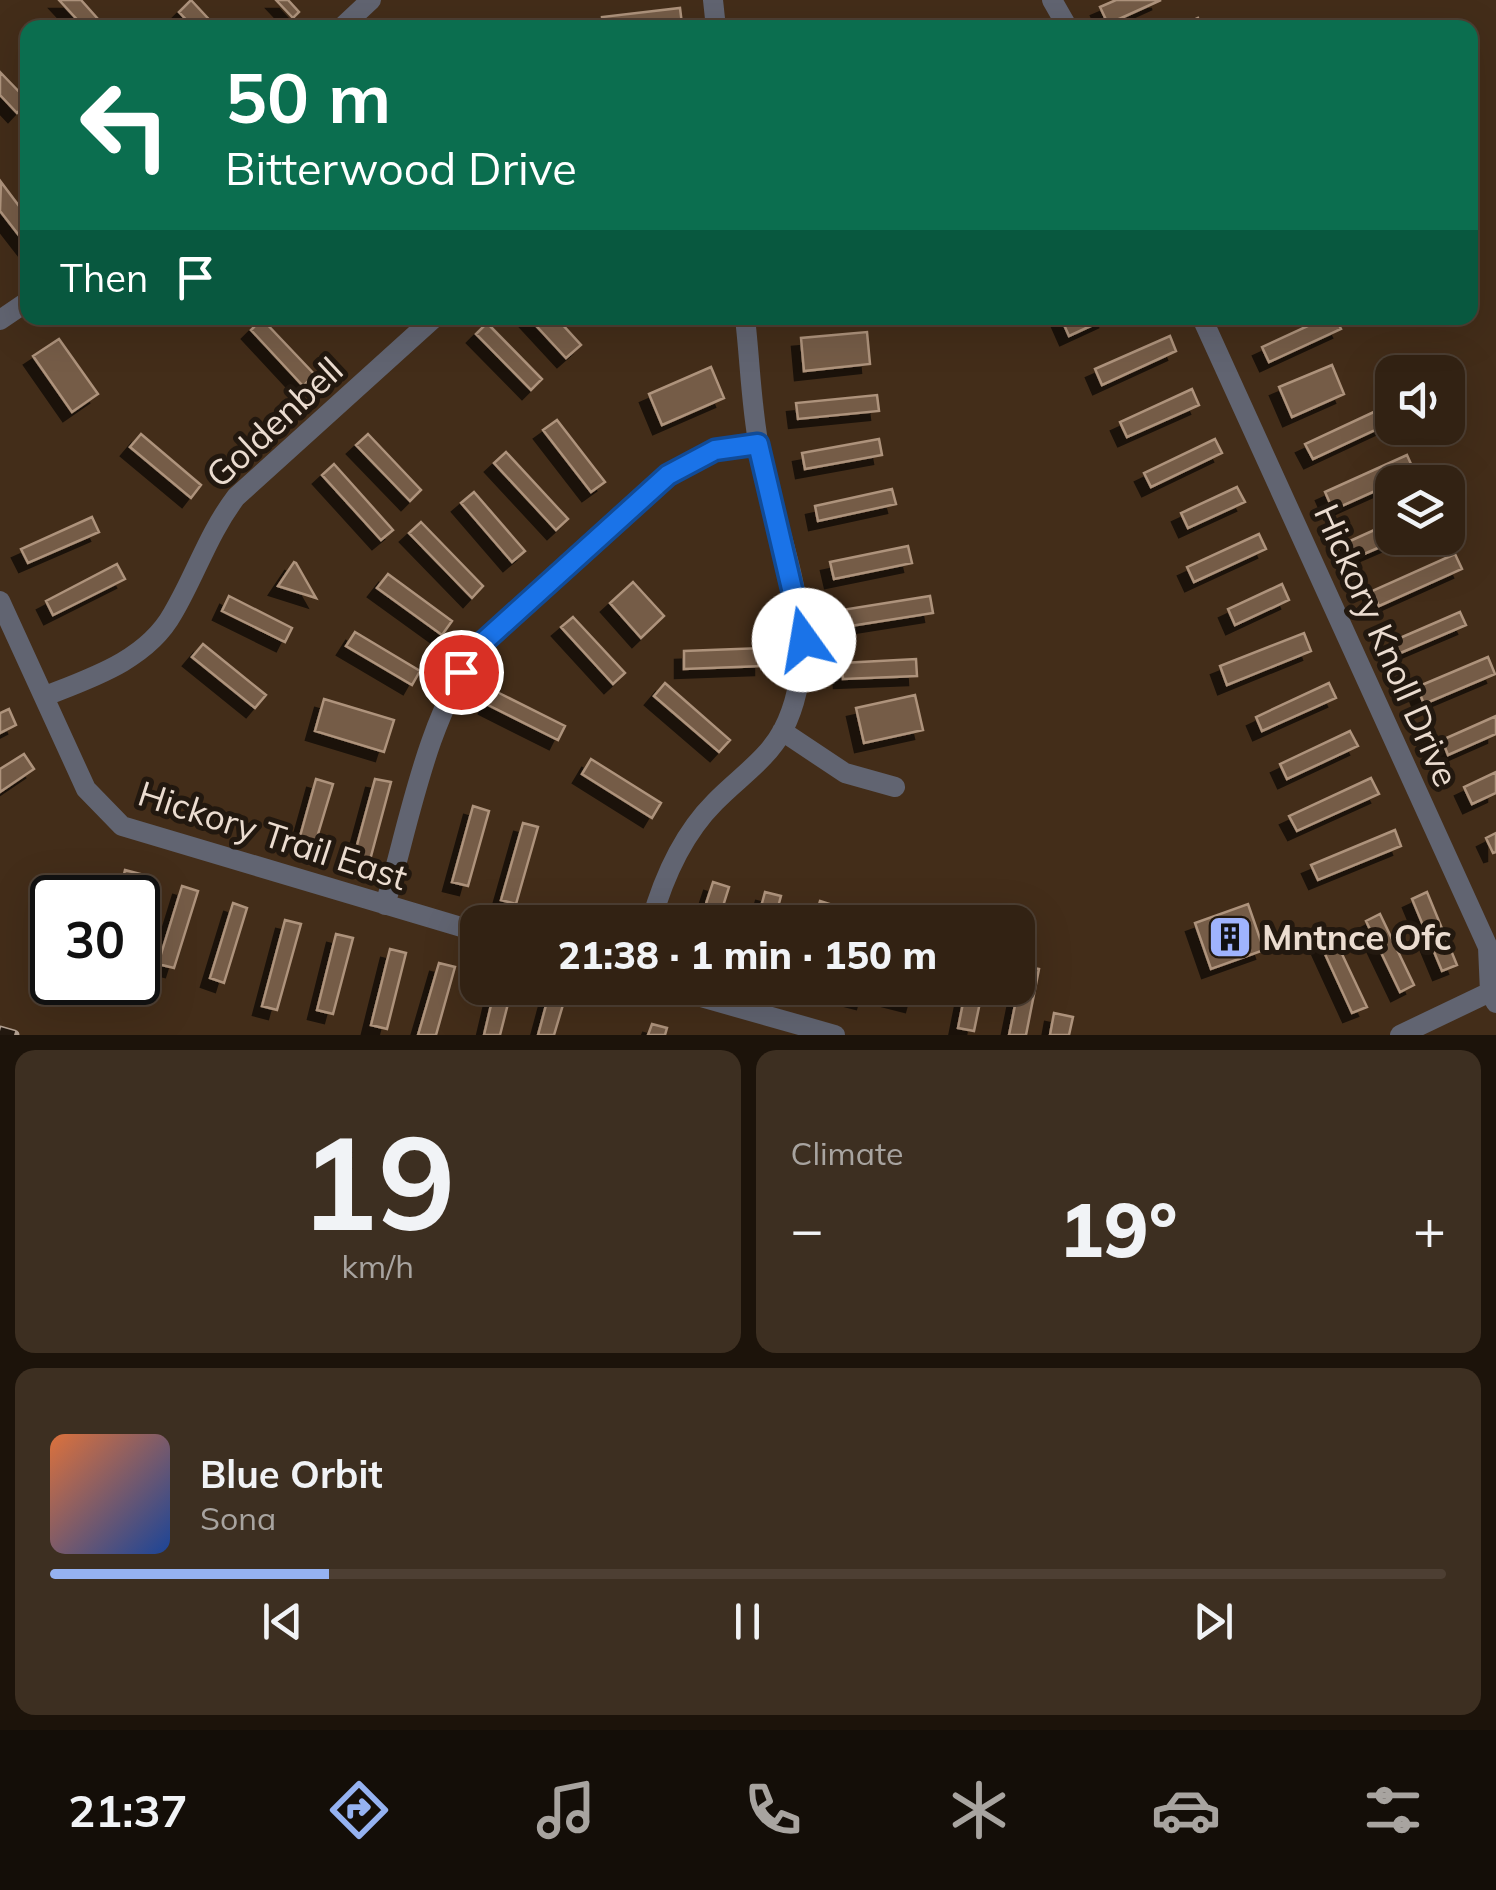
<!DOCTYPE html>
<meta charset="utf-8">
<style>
:root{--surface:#322213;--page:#3d2f21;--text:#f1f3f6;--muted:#a8a4a0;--line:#4d3f33;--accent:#95b2f1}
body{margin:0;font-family:Mulish,sans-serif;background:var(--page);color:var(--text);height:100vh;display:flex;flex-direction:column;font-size:38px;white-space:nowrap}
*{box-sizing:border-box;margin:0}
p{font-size:32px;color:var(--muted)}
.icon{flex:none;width:55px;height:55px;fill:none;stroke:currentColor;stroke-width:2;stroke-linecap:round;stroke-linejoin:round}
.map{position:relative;height:1035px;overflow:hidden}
.sheet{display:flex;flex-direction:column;gap:15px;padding:15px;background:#1c130a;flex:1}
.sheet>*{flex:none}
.hud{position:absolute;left:20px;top:20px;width:1458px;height:305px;border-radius:20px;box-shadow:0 10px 40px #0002,0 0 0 2px var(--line);background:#0b6e4f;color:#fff;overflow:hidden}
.controls{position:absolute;left:1375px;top:355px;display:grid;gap:20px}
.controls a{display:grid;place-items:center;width:90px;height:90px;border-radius:20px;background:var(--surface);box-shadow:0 10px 40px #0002,0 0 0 2px var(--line);font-size:50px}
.speed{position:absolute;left:30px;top:875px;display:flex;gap:20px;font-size:50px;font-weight:700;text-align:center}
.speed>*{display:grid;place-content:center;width:130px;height:130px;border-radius:50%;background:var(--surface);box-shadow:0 10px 40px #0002,0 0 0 2px var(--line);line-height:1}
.speed .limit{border:5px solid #111;border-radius:15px;background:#fff;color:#111}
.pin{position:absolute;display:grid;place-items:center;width:85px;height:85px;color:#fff;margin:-42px;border:5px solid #fff;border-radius:50%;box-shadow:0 2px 10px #0007}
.me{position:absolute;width:110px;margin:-55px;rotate:347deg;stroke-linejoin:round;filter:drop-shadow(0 0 8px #0008)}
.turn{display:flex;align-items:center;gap:35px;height:210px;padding:0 40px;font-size:45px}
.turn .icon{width:130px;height:130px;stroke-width:2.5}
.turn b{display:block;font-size:70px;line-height:85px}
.then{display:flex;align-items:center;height:95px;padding:0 40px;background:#0003;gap:20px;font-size:38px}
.big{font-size:75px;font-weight:800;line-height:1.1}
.sheet .card{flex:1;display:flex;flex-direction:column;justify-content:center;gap:15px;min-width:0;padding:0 35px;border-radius:20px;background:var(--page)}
.sheet .dial{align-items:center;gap:0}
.dial b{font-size:130px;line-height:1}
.song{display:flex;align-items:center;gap:30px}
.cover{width:120px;height:120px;border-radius:15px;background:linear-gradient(135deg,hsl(20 70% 55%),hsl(220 70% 35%))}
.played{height:10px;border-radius:5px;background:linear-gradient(90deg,var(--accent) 20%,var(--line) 20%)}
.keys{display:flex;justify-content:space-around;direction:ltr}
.heat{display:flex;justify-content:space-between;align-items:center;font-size:55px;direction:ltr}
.sheet .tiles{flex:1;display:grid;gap:15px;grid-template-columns:1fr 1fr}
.card:last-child{grid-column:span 2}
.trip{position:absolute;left:460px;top:905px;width:575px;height:100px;border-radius:20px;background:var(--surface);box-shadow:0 10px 40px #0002,0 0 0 2px var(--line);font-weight:800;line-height:100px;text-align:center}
.tabs{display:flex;height:160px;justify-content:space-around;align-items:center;background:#140e08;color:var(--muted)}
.tabs .icon{width:70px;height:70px}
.tabs .current{color:var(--accent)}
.tabs b{font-size:45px;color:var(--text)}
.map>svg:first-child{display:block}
</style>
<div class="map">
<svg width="1496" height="1035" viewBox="0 0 1496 1035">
<defs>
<filter id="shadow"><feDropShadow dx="-9" dy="9" stdDeviation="0" flood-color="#0009"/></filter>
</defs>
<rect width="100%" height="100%" fill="#432d19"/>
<path fill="#755c47" stroke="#ae937c" stroke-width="2.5" filter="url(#shadow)" d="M59,0h22l25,28h-21z
M191,0l26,28h-23l-15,-16z
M276,0h12l11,12 -6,6z
M1116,0h45l-53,24 -8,-17z
M680,8l2,16 -79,4 -1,-11z
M1198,18l5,10h-26z
M0,72l28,29 -11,12 -17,-18z
M1,182l27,36v29l-28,-36z
M529,318h40l-7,6 19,21 -15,13z
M1061,318h47l-39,18z
M1325,318h10l6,11 -72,33 -7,-15z
M262,319l53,56 -12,11 -52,-56z
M487,323l55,56 -11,11 -55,-56z
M867,332l3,32 -66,7 -3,-33z
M1170,336l6,15 -74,34 -7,-16z
M59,339l39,55 -26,18 -39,-56z
M1332,365l12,29 -52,23 -13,-30z
M711,367l13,31 -62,27 -13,-31z
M1192,389l7,16 -72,32 -7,-15z
M877,395l2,16 -81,8 -2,-16z
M1376,411l8,15 -71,33 -8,-15z
M557,420l48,62 -14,10 -48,-62z
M141,434l60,51 -10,13 -61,-51z
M368,434l53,56 -11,11 -54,-56z
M879,439l3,16 -77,14 -3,-16z
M1215,439l7,14 -71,34 -7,-14z
M506,452l62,67 -12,11 -62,-67z
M1407,455l8,18 -82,37 -8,-18z
M334,464l59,66 -12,10 -59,-65z
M1237,487l8,15 -57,26 -7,-15z
M892,489l4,15 -78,17 -3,-15z
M474,492l51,59 -13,11 -51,-59z
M92,517l7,15 -71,31 -7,-14z
M421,522l62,64 -11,12 -63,-65z
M1392,522v16h9l-44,19 -7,-16z
M1259,534l7,15 -72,33 -7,-15z
M908,546l4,17 -78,16 -4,-17z
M1455,554l7,15 -83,37 -7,-15z
M294,562l2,1 20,35 -38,-12z
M117,564l8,15 -72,36 -7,-14z
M388,574l64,47 -10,14 -65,-47z
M633,582l31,34 -23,22 -31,-35z
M1282,584l7,16 -54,25 -7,-16z
M229,596l63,32 -7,14 -63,-31z
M930,596l3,17 -89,14 -2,-17z
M1460,612l6,13 -68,29 -5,-13z
M573,617l52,56 -12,11 -52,-57z
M355,632l65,39 -8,14 -66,-39z
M1304,633l7,18 -84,34 -7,-19z
M203,644l63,51 -11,13 -63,-51z
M763,648v18l-79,3v-18z
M1488,657l7,17 -71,30 -7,-17z
M916,659l1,17 -74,3 -1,-16z
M665,683l65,57 -11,12 -65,-56z
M1329,683l7,15 -74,33 -6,-14z
M495,691l70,35 -7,14 -70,-35z
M915,695l8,35 -59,13 -8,-35z
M324,699l70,21 -10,32 -69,-21z
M9,709l7,16 -16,8v-20z
M1496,716v18l-48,21 -6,-15z
M1350,731l8,15 -71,33 -7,-15z
M24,754l10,15 -34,23v-23z
M591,759l70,44 -9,15 -70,-44z
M1496,772v21l-24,11 -8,-17z
M1371,778l8,16 -82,37 -8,-15z
M316,779l17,5 -18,60 -16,-4z
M375,779l16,3 -21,78 -16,-4z
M473,806l16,5 -21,75 -16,-4z
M523,823l15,4 -22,77 -15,-4z
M1395,830l6,16 -83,34 -7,-15z
M1496,833v19l-3,1 -7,-15z
M125,870l15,4 -6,24h-24l2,-9 8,2z
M713,882l16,5 -11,35h-18z
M182,886l16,5 -24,77 -16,-4z
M765,892l16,4 -7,26h-17z
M1427,892l30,73 -15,6 -30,-72z
M820,901l16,5 -5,16h-17z
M233,903l14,5 -23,75 -14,-5z
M1248,904l16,46 -53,19 -16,-46z
M1380,914l34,71 -14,7 -34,-71z
M285,920l16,4 -24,86 -15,-4z
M336,934l17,4 -20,76 -16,-4z
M1333,935l34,72 -15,6 -33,-72z
M390,949l16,4 -19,76 -16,-4z
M439,963l16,4 -19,68h-18z
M1023,966l16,3 -13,66h-17z
M495,988h17l-12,47h-16z
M852,988h16l-3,12 -16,-4z
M885,988h33l-4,15 -31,-8z
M966,988h17l-9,43 -16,-3z
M549,994l16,4 -11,37h-16z
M1054,1013l19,4 -4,18h-19z
M652,1024l15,4 -2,7h-17z"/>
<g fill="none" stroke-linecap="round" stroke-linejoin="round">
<path stroke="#616471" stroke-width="20" d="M713,0l3,28
M1052,0l16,28
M341,28l30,-28
M1202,318l286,629 2,45 6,11
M0,320l28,-19
M0,601l86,188 36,37 356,106
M45,696c46,-18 102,-36 128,-83 23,-39 35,-79 63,-116l198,-179
M782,731l63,42 50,14
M385,905c25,-85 41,-186 94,-258l188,-172 48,-25 43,-6
M651,922c12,-43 32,-88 64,-120 23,-24 52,-42 68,-72 46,-90 -7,-192 -24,-283 -8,-42 -9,-87 -14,-129
M669,988l166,47
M1400,1035l90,-43"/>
<g stroke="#b19f90" stroke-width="11">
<path id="rail" d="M0,1031l14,4"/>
</g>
<use href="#rail" stroke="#22180f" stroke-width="8" stroke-dasharray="22" stroke-linecap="butt"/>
</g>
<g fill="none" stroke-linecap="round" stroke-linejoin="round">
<g stroke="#114b97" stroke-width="25">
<path id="route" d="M461,672l18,-26 189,-171 47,-25 43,-6 46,196"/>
</g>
<use href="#route" stroke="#1a73e8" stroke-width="18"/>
</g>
<defs>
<g id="building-square" transform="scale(2.25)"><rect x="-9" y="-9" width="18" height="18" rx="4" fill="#9fb3fd" stroke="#22180f"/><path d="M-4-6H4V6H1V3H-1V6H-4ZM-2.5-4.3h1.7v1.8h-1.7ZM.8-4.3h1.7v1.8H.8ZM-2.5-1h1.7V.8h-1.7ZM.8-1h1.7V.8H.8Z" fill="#111"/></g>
</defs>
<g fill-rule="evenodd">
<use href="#building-square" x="1230" y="937"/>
</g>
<g text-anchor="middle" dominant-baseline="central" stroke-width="10" stroke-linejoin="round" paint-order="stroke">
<g font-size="35" fill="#ebdcd0" stroke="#22180f">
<text transform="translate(274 422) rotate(-43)">Goldenbell</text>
<text transform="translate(1387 645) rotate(66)">Hickory Knoll Drive</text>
<text transform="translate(273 835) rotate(18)">Hickory Trail East</text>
</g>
<g font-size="35" font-weight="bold" fill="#ebdcd0" stroke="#22180f" text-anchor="start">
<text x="1262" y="937">Mntnce Ofc</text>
</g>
</g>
</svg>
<div class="controls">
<a><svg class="icon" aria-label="sound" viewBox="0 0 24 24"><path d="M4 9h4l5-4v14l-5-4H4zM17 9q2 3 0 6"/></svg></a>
<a><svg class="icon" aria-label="layers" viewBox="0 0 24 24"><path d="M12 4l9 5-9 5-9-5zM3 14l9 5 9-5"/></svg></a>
</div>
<div class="speed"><div class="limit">30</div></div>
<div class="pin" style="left:461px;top:672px;background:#d93025"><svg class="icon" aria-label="arrive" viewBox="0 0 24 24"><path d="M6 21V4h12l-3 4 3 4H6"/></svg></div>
<svg class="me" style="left:804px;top:640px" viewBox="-20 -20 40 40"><circle r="19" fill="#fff"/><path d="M0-13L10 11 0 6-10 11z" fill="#1a73e8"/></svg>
<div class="trip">21:38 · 1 min · 150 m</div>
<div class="hud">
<div class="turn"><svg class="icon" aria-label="left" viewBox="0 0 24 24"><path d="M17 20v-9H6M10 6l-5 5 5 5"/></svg><div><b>50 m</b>Bitterwood Drive</div></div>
<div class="then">Then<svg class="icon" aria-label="arrive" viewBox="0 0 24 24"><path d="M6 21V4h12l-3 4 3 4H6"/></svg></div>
</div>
</div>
<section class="sheet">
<div class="tiles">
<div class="card dial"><b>19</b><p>km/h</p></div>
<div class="card"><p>Climate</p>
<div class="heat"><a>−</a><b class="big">19°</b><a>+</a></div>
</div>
<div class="card">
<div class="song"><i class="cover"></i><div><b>Blue Orbit</b><p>Sona</p></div></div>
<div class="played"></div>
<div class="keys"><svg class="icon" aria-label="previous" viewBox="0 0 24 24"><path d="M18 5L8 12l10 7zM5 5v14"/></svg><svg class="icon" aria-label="pause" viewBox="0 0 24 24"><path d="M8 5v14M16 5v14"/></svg><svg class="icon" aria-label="next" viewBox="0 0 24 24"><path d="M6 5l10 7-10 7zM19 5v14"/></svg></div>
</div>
</div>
</section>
<nav class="tabs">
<b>21:37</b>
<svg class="icon current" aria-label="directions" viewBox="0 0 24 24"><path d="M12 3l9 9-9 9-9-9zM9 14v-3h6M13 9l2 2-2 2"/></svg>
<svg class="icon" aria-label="music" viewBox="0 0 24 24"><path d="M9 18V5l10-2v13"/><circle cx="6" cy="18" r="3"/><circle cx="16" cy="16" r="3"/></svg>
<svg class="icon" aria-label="phone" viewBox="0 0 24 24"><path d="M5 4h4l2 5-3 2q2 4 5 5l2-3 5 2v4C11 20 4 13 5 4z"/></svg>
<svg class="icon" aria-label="climate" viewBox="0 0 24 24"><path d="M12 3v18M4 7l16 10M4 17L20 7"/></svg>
<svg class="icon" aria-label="car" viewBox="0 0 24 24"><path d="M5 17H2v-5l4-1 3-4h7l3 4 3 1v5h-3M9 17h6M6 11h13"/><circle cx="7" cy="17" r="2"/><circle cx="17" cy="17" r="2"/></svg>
<svg class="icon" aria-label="filters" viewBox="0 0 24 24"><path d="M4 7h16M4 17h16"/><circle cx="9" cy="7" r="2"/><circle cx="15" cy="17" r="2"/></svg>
</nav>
